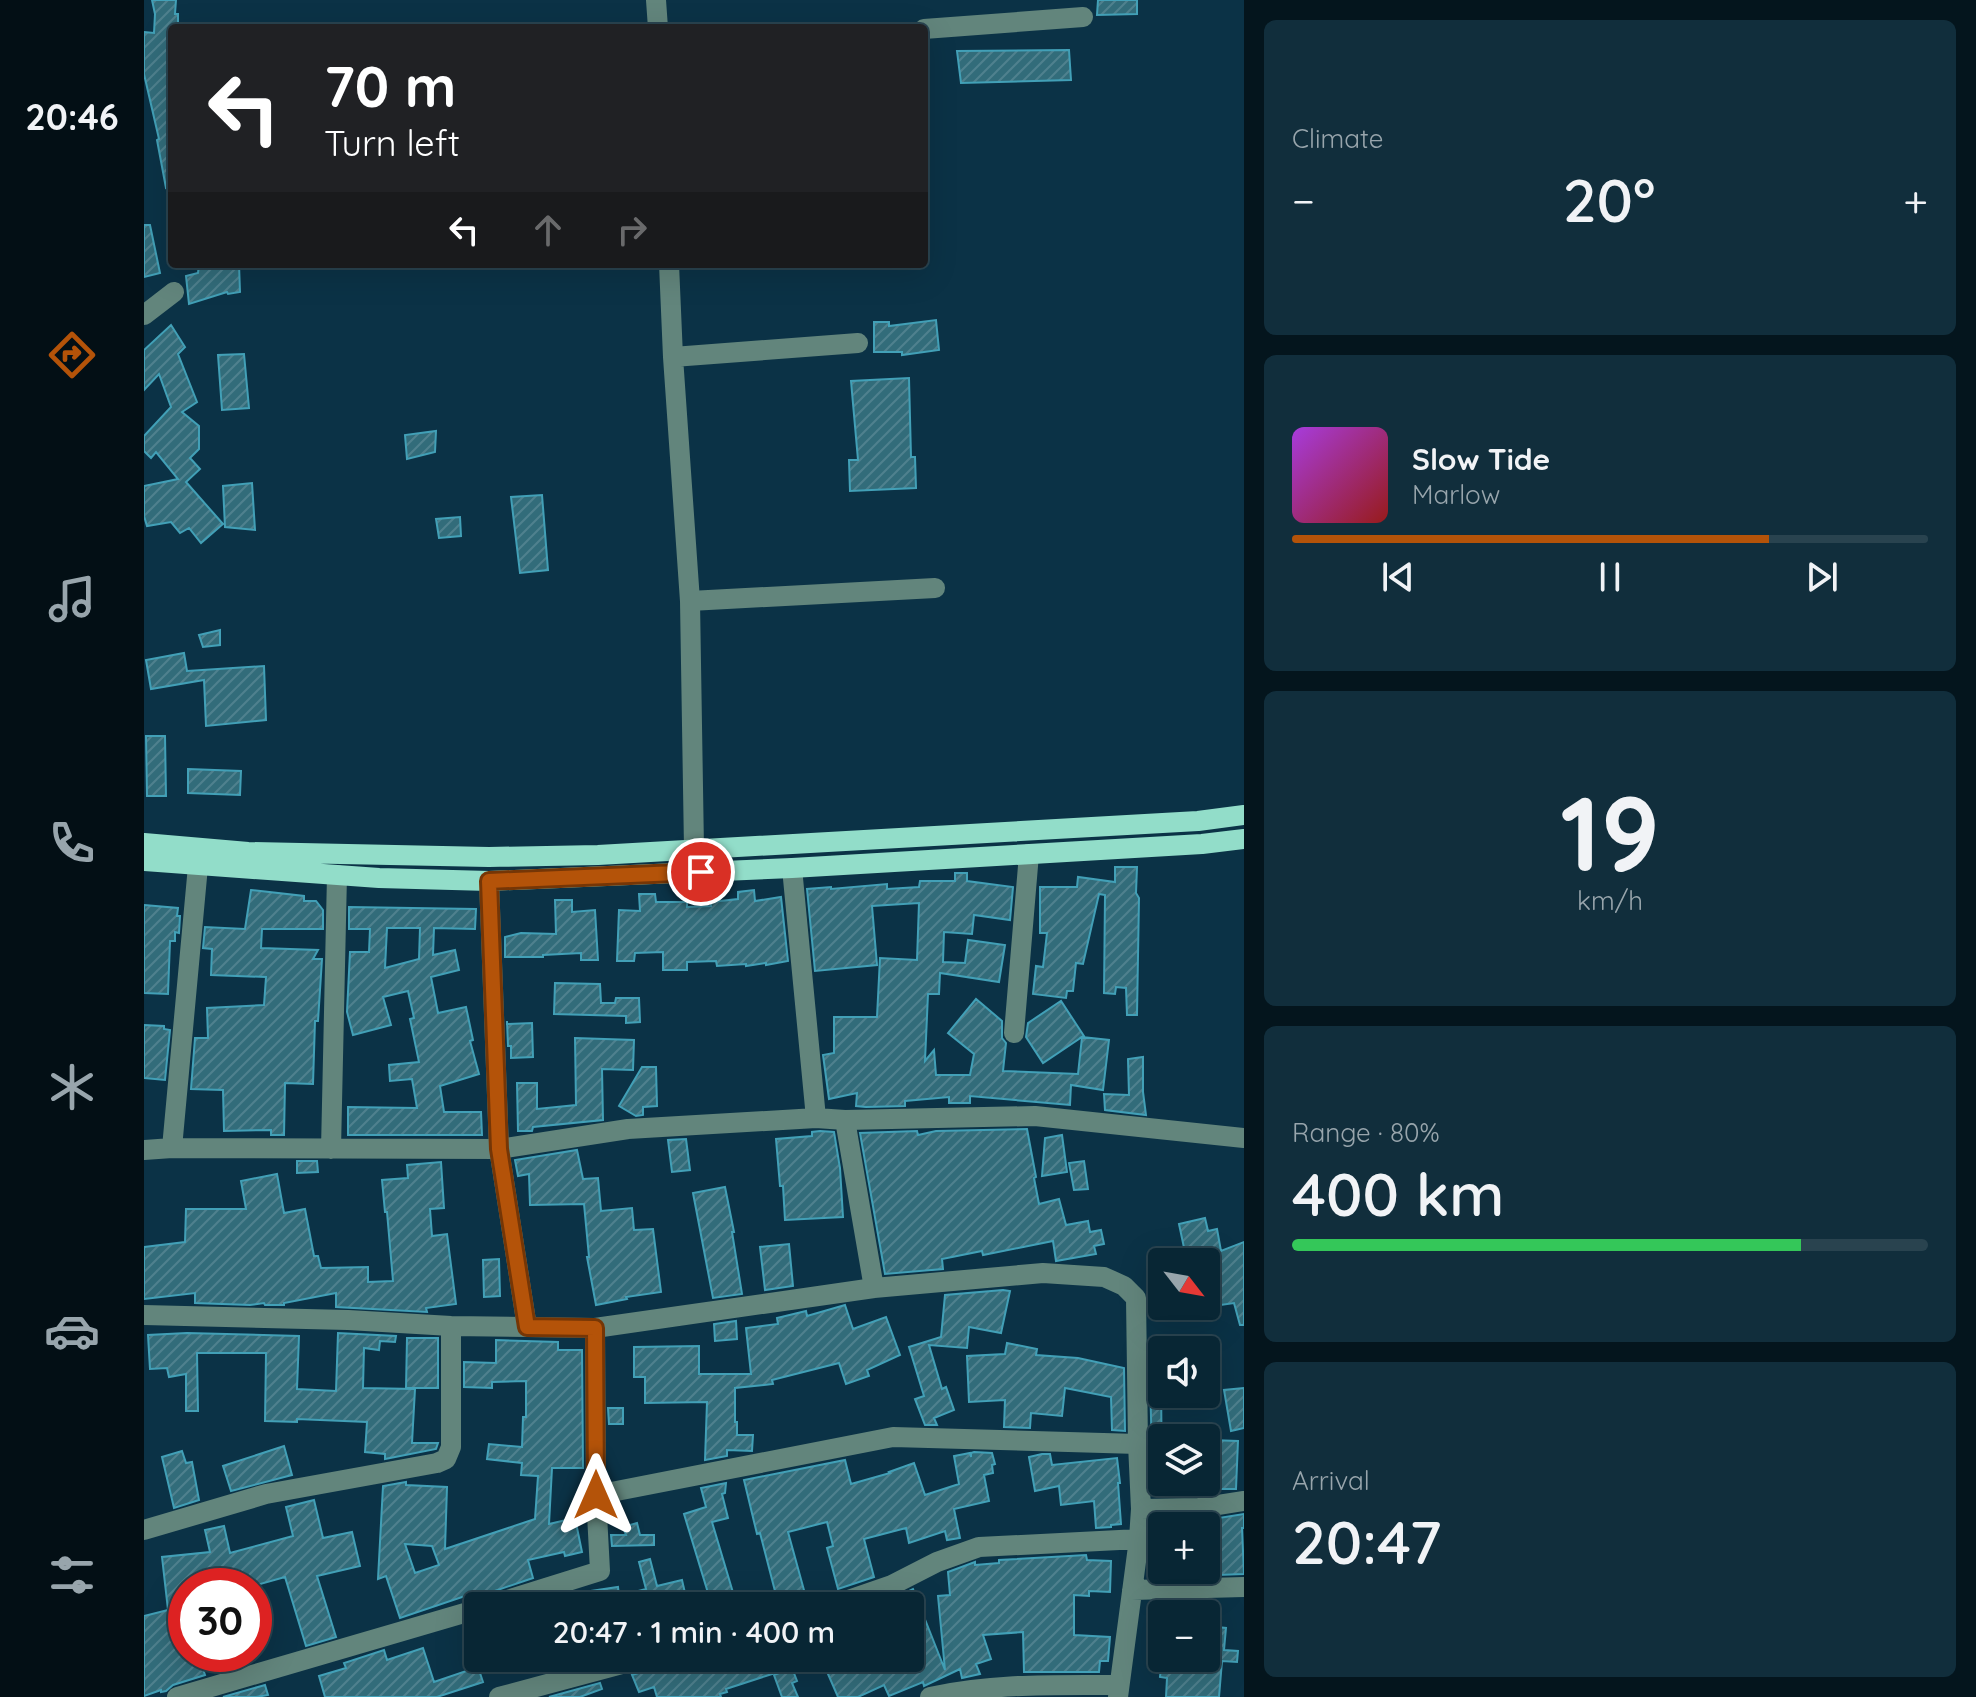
<!DOCTYPE html>
<meta charset="utf-8">
<style>
:root{--surface:#082634;--page:#112e3c;--text:#f1f3f6;--muted:#98a5ac;--line:#29434f;--accent:#b45309}
body{margin:0;font-family:Quicksand,sans-serif;background:var(--page);color:var(--text);height:100vh;display:flex;flex-direction:column;font-size:30px;white-space:nowrap}
*{box-sizing:border-box;margin:0}
p{font-size:26px;color:var(--muted)}
.icon{flex:none;width:44px;height:44px;fill:none;stroke:currentColor;stroke-width:2;stroke-linecap:round;stroke-linejoin:round}
.map{position:relative;flex:1;overflow:hidden}
.side{display:flex;flex-direction:column;gap:20px;padding:20px;background:#04151d;width:732px}
.side>*{flex:none}
.top-card{position:absolute;left:24px;top:24px;width:760px;height:244px;border-radius:8px;box-shadow:0 8px 32px #0002,0 0 0 2px var(--line);background:#202124;color:#fff;overflow:hidden}
.needle{width:52px;rotate:121deg}
.controls{position:absolute;left:1004px;top:1248px;display:grid;gap:16px}
.controls a{display:grid;place-items:center;width:72px;height:72px;border-radius:8px;background:var(--surface);box-shadow:0 8px 32px #0002,0 0 0 2px var(--line);font-size:40px}
.speed{position:absolute;left:24px;top:1568px;display:flex;gap:16px;font-size:40px;font-weight:700;text-align:center}
.speed>*{display:grid;place-content:center;width:104px;height:104px;border-radius:50%;background:var(--surface);box-shadow:0 8px 32px #0002,0 0 0 2px var(--line);line-height:1}
.speed .limit{border:12px solid #d22;background:#fff;color:#111}
.pin{position:absolute;display:grid;place-items:center;width:68px;height:68px;color:#fff;margin:-34px;border:4px solid #fff;border-radius:50%;box-shadow:0 2px 8px #0007}
.me{position:absolute;width:88px;margin:-44px;rotate:0deg;stroke-linejoin:round;filter:drop-shadow(0 0 6px #0008)}
.turn{display:flex;align-items:center;gap:28px;height:168px;padding:0 24px;font-size:36px}
.turn .icon{width:104px;height:104px;stroke-width:2.5}
.turn b{display:block;font-size:56px;line-height:68px}
.lanes{display:flex;align-items:center;height:76px;padding:0 24px;background:#0003;justify-content:center;gap:40px;direction:ltr}
.lanes .off{opacity:.35}
.big{font-size:60px;font-weight:600;line-height:1.1}
.side .widget{flex:1;display:flex;flex-direction:column;justify-content:center;gap:12px;min-width:0;padding:0 28px;border-radius:12px;background:var(--page)}
.side .dial{align-items:center;gap:0}
.dial b{font-size:104px;line-height:1}
.song{display:flex;align-items:center;gap:24px}
.cover{width:96px;height:96px;border-radius:12px;background:linear-gradient(135deg,hsl(280 70% 55%),hsl(0 70% 35%))}
.played{height:8px;border-radius:4px;background:linear-gradient(90deg,var(--accent) 75%,var(--line) 75%)}
.keys{display:flex;justify-content:space-around;direction:ltr}
.heat{display:flex;justify-content:space-between;align-items:center;font-size:44px;direction:ltr}
.charge{height:12px;border-radius:6px;background:linear-gradient(90deg,#34c759 80%,var(--line) 0)}
.trip{position:absolute;left:320px;top:1592px;width:460px;height:80px;border-radius:8px;background:var(--surface);box-shadow:0 8px 32px #0002,0 0 0 2px var(--line);font-weight:600;line-height:80px;text-align:center}
main{display:flex;flex:1;min-height:0}
.menu{display:flex;flex-direction:column;width:144px;justify-content:space-around;align-items:center;background:#030f15;color:var(--muted)}
.menu .icon{width:56px;height:56px}
.menu .active{color:var(--accent)}
.menu b{font-size:36px;color:var(--text)}
.map>svg:first-child{display:block}
</style>
<main>
<nav class="menu">
<b>20:46</b>
<svg class="icon active" aria-label="directions" viewBox="0 0 24 24"><path d="M12 3l9 9-9 9-9-9zM9 14v-3h6M13 9l2 2-2 2"/></svg>
<svg class="icon" aria-label="music" viewBox="0 0 24 24"><path d="M9 18V5l10-2v13"/><circle cx="6" cy="18" r="3"/><circle cx="16" cy="16" r="3"/></svg>
<svg class="icon" aria-label="phone" viewBox="0 0 24 24"><path d="M5 4h4l2 5-3 2q2 4 5 5l2-3 5 2v4C11 20 4 13 5 4z"/></svg>
<svg class="icon" aria-label="climate" viewBox="0 0 24 24"><path d="M12 3v18M4 7l16 10M4 17L20 7"/></svg>
<svg class="icon" aria-label="car" viewBox="0 0 24 24"><path d="M5 17H2v-5l4-1 3-4h7l3 4 3 1v5h-3M9 17h6M6 11h13"/><circle cx="7" cy="17" r="2"/><circle cx="17" cy="17" r="2"/></svg>
<svg class="icon" aria-label="filters" viewBox="0 0 24 24"><path d="M4 7h16M4 17h16"/><circle cx="9" cy="7" r="2"/><circle cx="15" cy="17" r="2"/></svg>
</nav>
<div class="map">
<svg width="1100" height="1697" viewBox="0 0 1100 1697">
<defs>
<pattern id="building-hatch" width="6" height="6" patternUnits="userSpaceOnUse" patternTransform="scale(2)"><rect width="6" height="6" fill="#326c7a"/><path d="M-1 1l2-2M0 6l6-6M5 7l2-2" fill="none" stroke="#4f818e"/></pattern>
</defs>
<rect width="100%" height="100%" fill="#0b3246"/>
<path fill="url(#building-hatch)" stroke="#42a0b7" stroke-width="2" fill-rule="evenodd" d="M8,0h24l-1,14h3v14h-6v159l-6,1 -9,-48 2,-1 -15,-65v-42l10,1 1,-19z
M954,0h39v14l-40,1z
M925,50l2,30 -110,3 -4,-32z
M0,225h6l10,48 -16,4z
M55,264h40l1,28 -12,2 -1,-2 -38,12 -3,-28 12,-3z
M792,320l3,30 -37,5v-3h-28v-30h15v4z
M27,325l14,22 -7,7 19,48 -15,10 17,14v23l-9,9 10,11 -14,13 37,42 -22,19 -12,-15 -9,5 -9,-11 -24,4 -3,-10v-30l34,-7 -22,-27 -5,6 -7,-7v-15l27,-29 -12,-33 -15,16v-40z
M100,354l5,54 -27,2 -4,-55z
M765,378l2,79h4l1,31 -66,3 -1,-31h9l-7,-79z
M292,431l-1,21 -28,7 -2,-24z
M108,483l3,47 -30,-3 -2,-41z
M398,495l6,75 -28,3 -9,-76z
M316,517l1,19 -22,2 -3,-19z
M76,630v15l-17,2 -4,-12z
M40,653l3,18 77,-5 2,54 -60,6 -2,-46 -53,9 -5,-29z
M2,736h19l1,60h-19z
M44,769l53,2 -1,24 -52,-2z
M971,867h22l-1,26 3,5 -2,117h-10l-1,-27 -10,-1 -1,7 -11,-1 1,-98 -6,-1 -16,70 -7,-1 -3,28h-6l-1,7 -33,-4 3,-28 7,1 4,-34h-7v-46h37l1,-10 37,5z
M811,873h12v8l46,6 -3,33 -36,-5 -2,19 -28,-2 -1,30 22,1 3,-23 37,5 -6,37 -59,-9 -1,21h-11l-3,67 9,-11 2,25h34l4,-21 -26,-21 28,-34 26,22v17l4,5 -3,28 75,3 4,-37 -39,26 -17,-26 2,-14 33,-22 23,35 -2,1 27,3 -6,50 -32,-5 -1,20 -100,-9v7h-21v-6l-44,4v5l-39,1 -10,-1 1,-13 -28,6 -6,-44 11,-2v-36h43l3,-59 37,2 2,-57 -47,3 5,59 -62,6 -8,-82 24,-2v2l56,-5v5l32,-2 1,-6h35z
M107,890l53,6v5h12l7,9v19h-61l-1,19 57,2 -5,9h9l-4,62h-3l-2,63 -28,-1 -1,52h-13v-5l-47,1 -1,-41 -32,-1 4,-51h13l-1,-30 57,-3 2,-28 -55,-2 1,-26 -9,-1 2,-21 40,2z
M610,890l1,11 26,-4 7,64 -22,4v-2l-20,3v-2l-29,2 -1,-5 -29,1v8h-24v-18l-28,1 -1,8h-17l2,-51 21,1 -1,-17h16l1,8h31v5l24,-1v-4l27,-3v-7z
M411,900h17v12l23,-2 3,50h-17v-7l-38,2v2h-38v-20l16,-4 35,1z
M0,905l34,3 -1,8h3l-1,17 -4,-1v9h-5l-2,53 -24,-1z
M205,907l127,2 -1,20 -41,-1 -1,27 22,-5 4,20 -28,7 7,36 28,-6 7,33 -3,1 9,33 -39,12 4,26h37l1,23h-134v-28l69,1 -5,-29 -22,2 -1,-16 30,-3 -9,-43 4,-1 -6,-27 -25,6 8,28 -38,10 -6,-23 3,-60h19l1,-23h-21zM243,928h33l-1,31 -34,9z
M411,983l45,1 1,19h14l1,-5h23l1,24 -14,1v-7l-72,-2z
M363,1021v3l25,-1 1,34 -22,1v-12h-3z
M0,1025l20,1v3l6,1 -5,50 -21,-2z
M431,1038l59,2 -1,30 -31,-1 1,51 -70,7 -1,4h-14l-1,-48h20v26l39,-4z
M999,1057v35l3,23 -41,-5 -1,-16 25,1 -1,-36z
M498,1067h14l1,39 -14,1v8l-7,1 -17,-10z
M883,1129l9,48 -2,1 5,26 20,-5 7,26 22,-4 2,11 11,-2 3,14 -10,2 2,8 -40,7 -3,-20 -70,14 -1,-4 -40,8 1,10 -58,5 -25,-141 57,-2 1,4 18,-4z
M676,1131l14,1 6,36 3,49 -58,3 -2,-34h-3l-4,-47 36,-3v-4z
M918,1135l5,37 -25,4 3,-38z
M542,1139l4,31 -18,2 -4,-32z
M433,1150l6,29 15,-1 3,33 31,-3 2,22 19,-1 8,63 -35,5 1,2 -31,6 -9,-48h2l-5,-53 -54,1 -1,-31 -11,2 -3,-16z
M153,1161h20l1,11 -21,1z
M940,1161l4,28 -14,1 -5,-27z
M297,1162l3,46 -14,1 2,27 15,-2 9,70 -30,4 1,4 -91,-5v-14l-52,10v2h-19l-1,-2 -14,2 -55,-2v-10l-51,6v-52l41,-5 1,-33h60l-5,-28 36,-7 7,39 21,-4 9,47h4l3,12 47,-1v15l25,-1 -6,-69h-2l-3,-32 26,-2 -1,-13z
M581,1187l9,45h-2l10,62 -29,4 -20,-105z
M1061,1218l3,13 9,-2 4,22 23,-9v83h-4l-6,-22 -28,4v-45h-19l-8,-38z
M645,1244l4,42 -28,4 -5,-43z
M355,1259l1,37 -16,1 -1,-37z
M859,1290l7,1 -9,42 -32,-6 -2,21 -38,-3 13,44 4,-2 8,23 -20,8 3,7h-12l-10,-26 9,-3 -15,-49 32,-10 4,-42z
M701,1305l8,24 33,-12 14,38 -33,15 2,6 -23,8 -7,-21 -67,17 1,4 -38,4v34h2v13h16l-1,16 -25,-1v6l-22,4 2,-58 -62,1v-26h-11v-30l65,-1v28h52l-5,-46 32,-4 -1,-6 29,-7 1,5z
M592,1321l1,18 -22,2 -1,-17z
M43,1333l112,3 -2,53 39,2 2,-58 58,3 -1,6 -15,-1 -1,9 -15,-2 -1,40 52,1 -3,54h26l-2,6 -51,10v-5l-20,-2 2,-30 -70,-3v3l-32,-1 1,-68h-69l1,58h-12v-37l-17,3 -2,-9 -17,1 -2,-34z
M263,1338h31v50h-32z
M352,1340l62,2v8h24l1,118h-31l-3,56 26,-6 7,34 -17,4 -1,-4 -36,8 5,18 -53,18 -14,3 -1,-3 -65,22 -14,-42 -8,3 5,-93 23,-4v3l41,2 -2,62 90,-30 3,-43 -17,-1 1,-12 -35,-4 2,-15 33,3 1,-30h3v-36l-34,1v6l-28,-1v-25l32,1zM261,1544l27,2 7,19 -24,8z
M863,1343l30,6 -1,6 42,3 46,10 1,63 -13,-1 -1,-33 -46,-9 -3,28 -31,-3 -1,15 -26,-1 1,-27 -36,2 -2,-46 38,-2z
M1006,1378h11l1,118h-9z
M1100,1388v40l-13,3 -7,-41z
M464,1408h15v16h-14z
M1066,1440l28,1 -2,48h-28z
M140,1446l8,29 -61,16 -8,-25z
M38,1451l4,12 6,-1 7,38 -25,8 -12,-51z
M830,1452l18,1 3,11 -3,1 1,8 -9,2 5,26 -35,8 6,29 -13,2 -2,-9 -36,12 -3,-15 -42,11 10,38 -36,12 -11,-41 6,-2 -6,-24 -39,10 19,69 -17,5h-41l-1,-5 28,-6 -16,-62 -3,1 -13,-54 101,-20 6,24 39,-11 -1,-1 25,-9 11,32 34,-11 -5,-28 16,-3 1,4v-4z
M898,1454h8l2,11 65,-7 3,25h-2l3,41 -10,1v2l-15,1 -2,-27 -33,4 -2,-19 -24,5 -6,-34z
M582,1483l-1,10 -3,1 6,24 -16,4 25,84h-25l-28,-92 22,-7 -5,-19z
M170,1500l9,38 29,-6 8,34 -43,10 19,61 -30,9 -21,-69 -32,9h-67v68h12l7,21 -32,10 -7,6 -5,1v-2l-17,6v-80l24,-6 -6,-53 48,-5 -5,-22 19,-4 6,27 63,-17 -7,-29z
M1100,1514v14h-2l2,46 -26,1 -1,-19 -11,1v-37z
M493,1523l3,12h14v10l-42,1 -1,-11h15l-3,-8z
M942,1555l1,5 24,1 -1,31 -21,-1v5l-15,-1v40l36,2 -2,24h-8l-1,11h-75l-1,-40 -40,3 8,24 -15,5 4,10 -18,4 -2,-9 -36,17 -1,-4 -34,14 -5,-11 -26,12h-20l-17,-39h89v-52h-39l25,-9 17,-8 32,81 -7,-74 12,-1 -2,-23 27,-10v3l24,-2v-3z
M506,1559l7,27 25,-6 6,26h-141l-1,-4 38,-10 34,-5 1,9 27,-7 -7,-27z
M1062,1626l20,2 -2,22 14,1 -1,11 -15,-1 -3,36h-53l1,-19 -7,-1 2,-19h44z
M279,1648l11,34 44,-15 5,15 -46,15h-112l-6,-21 27,-8 -2,-5 40,-13 3,10z
M595,1658h28l5,16 -46,15 1,3 -7,2 1,3h-64l-3,-10 -15,5 -7,-17 48,-15 3,8 24,-8 2,8z
M648,1668l5,13 -5,2 6,14h-16l-8,-22z
M456,1683l2,6 -22,8h-31z
M121,1685l3,10 -12,2h-33z"/>
<g fill="none" stroke-linecap="round" stroke-linejoin="round">
<path stroke="#62857c" stroke-width="20" d="M512,0l2,28
M780,29l159,-12
M525,264l4,93 17,244 4,248
M0,315l30,-23
M529,357l185,-14
M546,601l245,-13
M648,868l24,250
M345,881l10,268 28,178
M870,1033l15,-179
M701,1120l29,168
M28,1148l26,-282
M187,1149l6,-274
M0,1150l28,-2 327,1 129,-20 188,-11 29,2 190,-4 209,22
M0,1315l204,5 103,6 144,2 279,-40 169,-15 61,4 20,9 12,12 2,146 3,65 -2,30 -21,158
M452,1495l297,-58 245,7
M997,1509l58,-1 45,-7
M0,1530l122,-36 171,-31 9,-4 5,-12v-121
M988,1590l112,-3
M344,1606l112,-35 -4,-76 -1,-167
M687,1606l61,-21 45,-23 42,-15 160,-8
M33,1697l301,-88
M355,1697l145,-39
M786,1697c63,-14 125,-12 189,-12"/>
<path stroke="#92ddc9" stroke-width="20" d="M0,843l104,9 241,5 109,-2 600,-34 46,-6
M0,861l235,17 110,3 303,-13 410,-24 42,-5"/>
</g>
<g fill="none" stroke-linecap="round" stroke-linejoin="round">
<g stroke="#753606" stroke-width="20">
<path id="route" d="M452,1495l-1,-167 -68,-1 -28,-178 -10,-268 212,-9"/>
</g>
<use href="#route" stroke="#b45309" stroke-width="14"/>
</g>
</svg>
<div class="controls">
<a><svg class="needle" viewBox="-14 -14 28 28"><path d="M0-13l5 13h-10z" fill="#e53935"/><path d="M0 13l5-13h-10z" fill="#98a5ac"/></svg></a>
<a><svg class="icon" aria-label="sound" viewBox="0 0 24 24"><path d="M4 9h4l5-4v14l-5-4H4zM17 9q2 3 0 6"/></svg></a>
<a><svg class="icon" aria-label="layers" viewBox="0 0 24 24"><path d="M12 4l9 5-9 5-9-5zM3 14l9 5 9-5"/></svg></a>
<a>+</a>
<a>−</a>
</div>
<div class="speed"><div class="limit">30</div></div>
<div class="pin" style="left:557px;top:872px;background:#d93025"><svg class="icon" aria-label="arrive" viewBox="0 0 24 24"><path d="M6 21V4h12l-3 4 3 4H6"/></svg></div>
<svg class="me" style="left:452px;top:1495px" viewBox="-20 -20 40 40"><path d="M0-17L14 15 0 8-14 15z" fill="#b45309" stroke="#fff" stroke-width="4"/></svg>
<div class="trip">20:47 · 1 min · 400 m</div>
<div class="top-card">
<div class="turn"><svg class="icon" aria-label="left" viewBox="0 0 24 24"><path d="M17 20v-9H6M10 6l-5 5 5 5"/></svg><div><b>70 m</b>Turn left</div></div>
<div class="lanes"><svg class="icon" aria-label="left" viewBox="0 0 24 24"><path d="M17 20v-9H6M10 6l-5 5 5 5"/></svg><svg class="icon off" aria-label="ahead" viewBox="0 0 24 24"><path d="M12 20V5M6 11l6-6 6 6"/></svg><svg class="icon off" aria-label="right" viewBox="0 0 24 24"><path d="M7 20v-9h11M14 6l5 5-5 5"/></svg></div>
</div>
</div>
<section class="side">
<div class="widget"><p>Climate</p>
<div class="heat"><a>−</a><b class="big">20°</b><a>+</a></div>
</div>
<div class="widget">
<div class="song"><i class="cover"></i><div><b>Slow Tide</b><p>Marlow</p></div></div>
<div class="played"></div>
<div class="keys"><svg class="icon" aria-label="previous" viewBox="0 0 24 24"><path d="M18 5L8 12l10 7zM5 5v14"/></svg><svg class="icon" aria-label="pause" viewBox="0 0 24 24"><path d="M8 5v14M16 5v14"/></svg><svg class="icon" aria-label="next" viewBox="0 0 24 24"><path d="M6 5l10 7-10 7zM19 5v14"/></svg></div>
</div>
<div class="widget dial"><b>19</b><p>km/h</p></div>
<div class="widget"><p>Range · 80%</p><b class="big">400 km</b><div class="charge"></div></div>
<div class="widget"><p>Arrival</p><b class="big">20:47</b></div>
</section>
</main>
